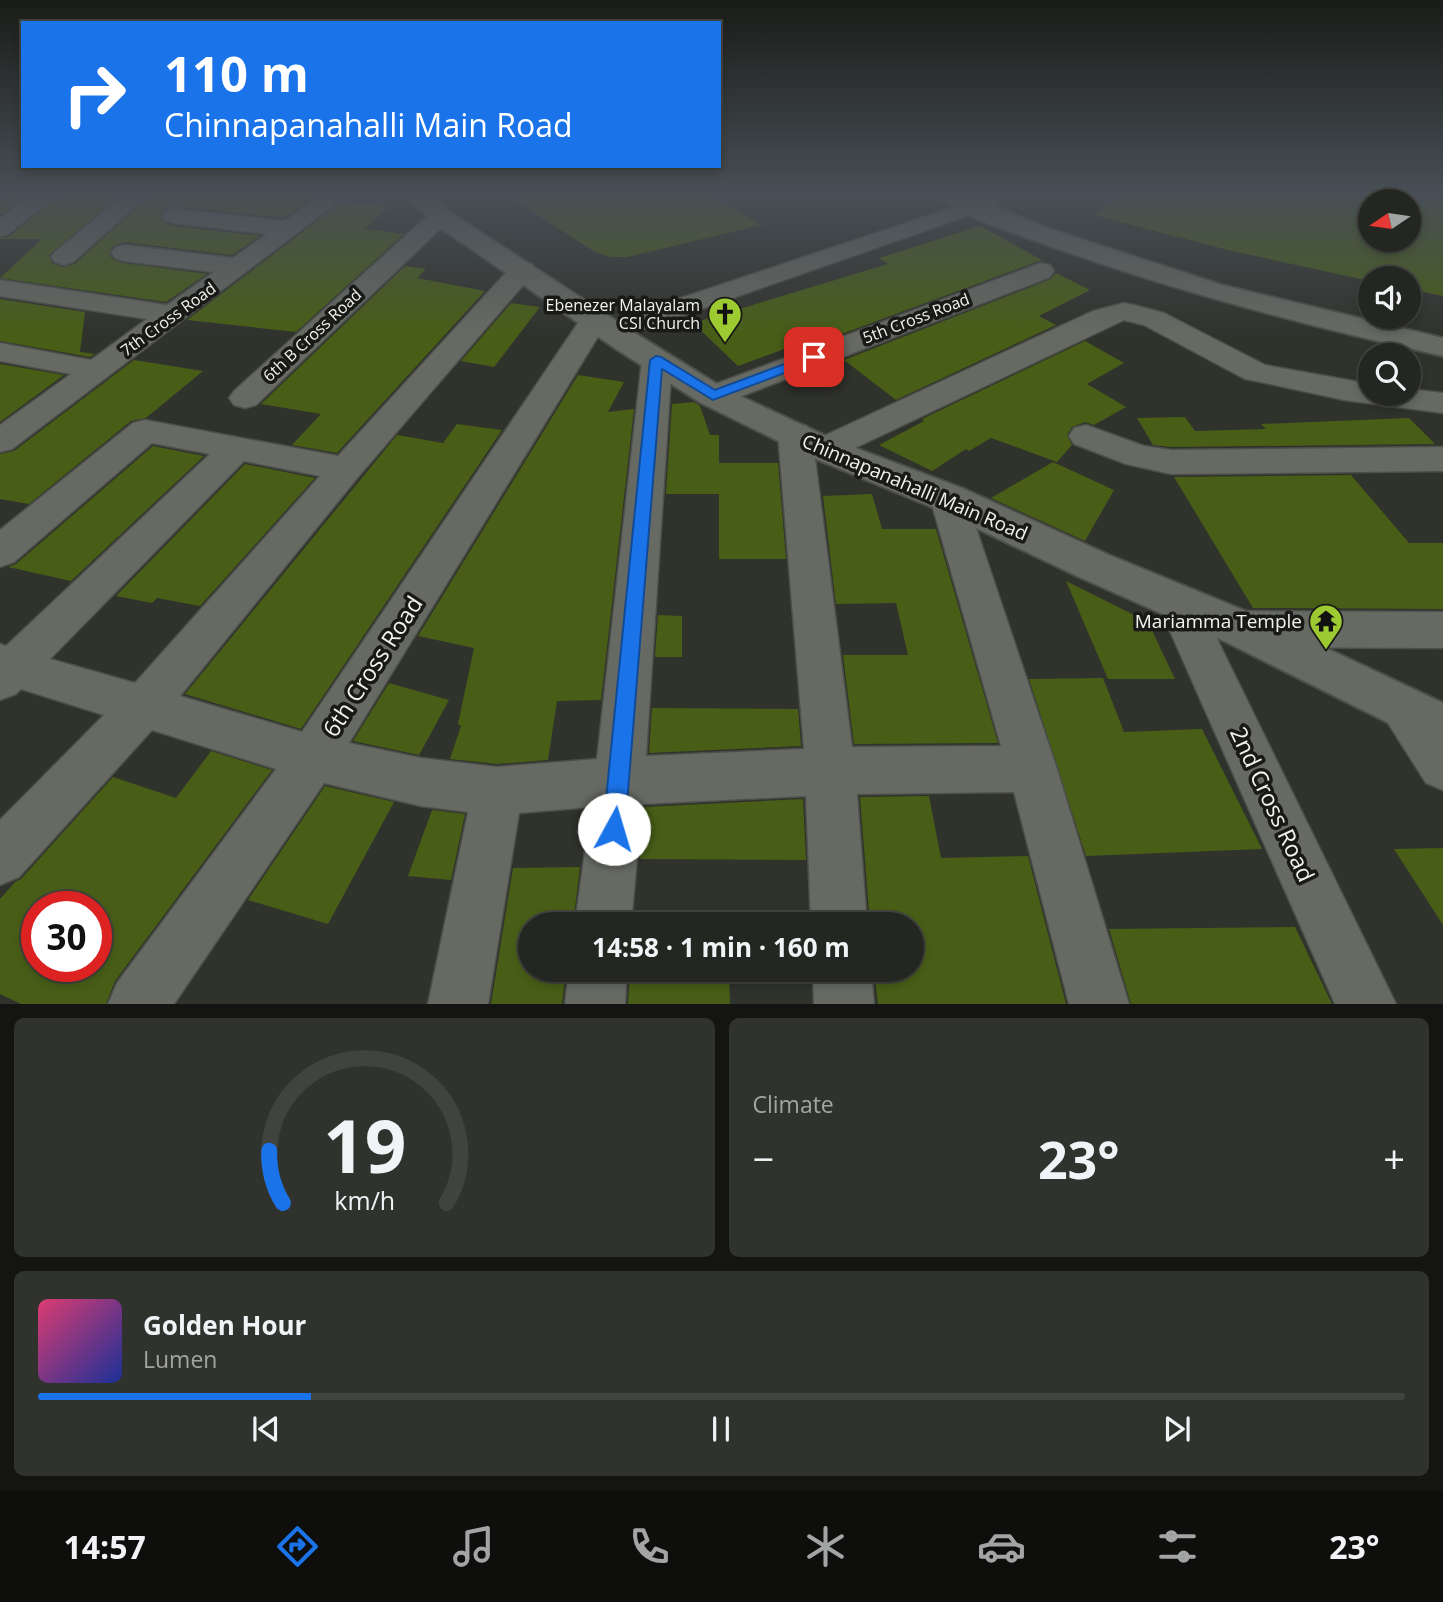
<!DOCTYPE html>
<meta charset="utf-8">
<style>
:root{--surface:#242621;--page:#30322e;--text:#f1f3f6;--muted:#a3a5a5;--line:#41433f;--accent:#1a73e8}
body{margin:0;font-family:"Open Sans",sans-serif;background:var(--page);color:var(--text);height:100vh;display:flex;flex-direction:column;font-size:26px;white-space:nowrap}
*{box-sizing:border-box;margin:0}
p{font-size:23px;color:var(--muted)}
.icon{flex:none;width:38px;height:38px;fill:none;stroke:currentColor;stroke-width:2;stroke-linecap:round;stroke-linejoin:round}
.map{position:relative;height:1004px;overflow:hidden}
.panel{display:flex;flex-direction:column;gap:14px;padding:14px;background:#141512;flex:1}
.panel>*{flex:none}
.hud{position:absolute;left:21px;top:21px;width:700px;height:147px;border-radius:0px;box-shadow:0 4px 10px #0003,0 0 0 2px var(--line);background:#1a73e8;color:#fff;overflow:hidden}
.needle{width:46px;rotate:257deg}
.fabs{position:absolute;left:1358px;top:189px;display:grid;gap:14px}
.fabs a{display:grid;place-items:center;width:63px;height:63px;border-radius:50%;background:var(--surface);box-shadow:0 4px 10px #0003,0 0 0 2px var(--line);font-size:35px}
.speed{position:absolute;left:21px;top:891px;display:flex;gap:14px;font-size:35px;font-weight:700;text-align:center}
.speed>*{display:grid;place-content:center;width:91px;height:91px;border-radius:50%;background:var(--surface);box-shadow:0 4px 10px #0003,0 0 0 2px var(--line);line-height:1}
.speed .limit{border:10px solid #d22;background:#fff;color:#111}
.pin{position:absolute;display:grid;place-items:center;width:60px;height:60px;color:#fff;margin:-30px;border-radius:14px;box-shadow:0 4px 10px #0006}
.me{position:absolute;width:77px;margin:-38px;rotate:6deg;stroke-linejoin:round;filter:drop-shadow(0 0 5px #0008)}
.turn{display:flex;align-items:center;gap:24px;height:147px;padding:0 28px;font-size:32px}
.turn .icon{width:91px;height:91px;stroke-width:2.5}
.turn b{display:block;font-size:49px;line-height:60px}
.big{font-size:52px;font-weight:700;line-height:1.1}
.panel .widget{flex:1;display:flex;flex-direction:column;justify-content:center;gap:10px;min-width:0;padding:0 24px;border-radius:10px;background:var(--page)}
.panel .dial{align-items:center;gap:0}
.dial svg{height:182px;overflow:visible;fill:none;stroke:var(--line);stroke-width:7;stroke-linecap:round;text-anchor:middle}
.dial text{fill:var(--text);stroke:none}
.song{display:flex;align-items:center;gap:21px}
.cover{width:84px;height:84px;border-radius:10px;background:linear-gradient(135deg,hsl(340 70% 55%),hsl(230 70% 35%))}
.played{height:7px;border-radius:4px;background:linear-gradient(90deg,var(--accent) 20%,var(--line) 20%)}
.keys{display:flex;justify-content:space-around;direction:ltr}
.heat{display:flex;justify-content:space-between;align-items:center;font-size:38px;direction:ltr}
.panel .tiles{flex:1;display:grid;gap:14px;grid-template-columns:1fr 1fr}
.widget:last-child{grid-column:span 2}
.trip{position:absolute;left:518px;top:912px;width:406px;height:70px;border-radius:35px;background:var(--surface);box-shadow:0 4px 10px #0003,0 0 0 2px var(--line);font-weight:700;line-height:70px;text-align:center}
.dock{display:flex;height:112px;justify-content:space-around;align-items:center;background:#0e0f0d;color:var(--muted)}
.dock .icon{width:49px;height:49px}
.dock .on{color:var(--accent)}
.dock b{font-size:32px;color:var(--text)}
.map>svg:first-child{display:block}
</style>
<div class="map">
<svg width="1443" height="1004" viewBox="0 0 1443 1004">
<rect width="100%" height="100%" fill="#30322c"/>
<path fill="#485e17" fill-rule="evenodd" d="M11,195h17l-28,20v-13z
M59,195h61l-71,60 4,9 10,3 12,-3 75,-69h168l-34,23 -110,-12 -9,2 -5,6 4,9 9,3 87,10 -28,19 -108,-13 -11,4 -4,9 5,5 9,3 84,11 -41,28 -166,-24 42,-39h-42v-1l10,-2z
M507,195h203l52,30 -135,32h-16l-16,-5z
M1117,195h286l40,6v95l-34,-7v-11h-39v3l-142,-31 -134,-35zM1370,201h39v39h-39z
M342,202l47,4 -24,23 39,5 -108,98 -109,-12z
M980,226l62,34 -222,82 -6,-4 -76,28 -45,-43 195,-59 -9,-6z
M405,266l21,3 -9,9 68,13 -148,162 -45,-8 29,-31 -60,-10z
M1056,273l34,17 -51,26 17,9 -160,75 -52,-40 207,-81z
M0,299l85,13 -5,40 15,2 -5,3 -90,-16z
M511,303l29,4 -46,60 -33,-6z
M1085,341l39,22 -37,21 39,23 -32,18 -9,-3 -13,5 -5,8 5,10 -15,17 -66,-24 -22,13 -3,-2 -34,22 -53,-26 45,-24 -2,-2z
M134,360l69,11 -57,47 -15,3 -102,83 -29,-5v-45l14,-3z
M0,364l64,11 -64,47z
M578,375l46,7 -16,30 26,-3 -33,291 -44,1 -9,59 -51,4 -47,-5 11,-33 -3,-2 16,-76 -56,-12z
M694,402l6,4 10,29h9v28h59l8,96h-67v-65h-53l6,-90z
M1185,417l10,14 71,-2 -5,-5 148,-6 26,26 -264,3 -18,-2 -16,-27z
M457,424l45,6 -201,299 -116,-35 212,-259 46,8z
M153,446l51,10 -133,125 -63,-14 8,-3z
M1053,462l61,28 -29,51 -94,-43z
M245,464l70,14 -115,128 -43,-8 -5,5 -36,-7z
M1351,475l58,68h34v66l-190,-1 -79,-131z
M872,494l10,35h54l62,214 -144,1 -11,-89h65l-12,-52 -60,1 -13,-108z
M1066,581l82,41 27,57h-67z
M658,615l24,1v41h-27z
M1103,678l21,54 78,-3 60,120 -176,7 -57,-177z
M389,683l60,17 -30,55 -66,-14z
M652,708l146,1 3,37 -152,7z
M211,751l61,19 -157,211 -9,23h-85l-21,-10v-95l15,-17 6,-3 92,-102 63,21zM37,906h59v60h-59z
M325,786l69,16 -66,122 -80,-24z
M929,796l12,62 87,-2 38,148h-188l-4,-34h38v-46h-42l-10,-127z
M803,799l3,61 -166,-1 4,-52z
M432,810l33,4 -14,66 -43,-4z
M1443,848v77l-49,-76z
M580,867l-7,57h-43v46h36l-4,34h-71l22,-136z
M1295,927l37,77h-201l-22,-75z
M630,970h99l1,34h-102z"/>
<g fill="none" stroke-linecap="round" stroke-linejoin="round">
<g stroke="#4c4e49" stroke-width="3">
<path id="minor" d="M32,195h25l-49,39 -8,2v-18z
M124,195h24l-75,67 -9,3 -9,-3 -4,-5 4,-5z
M322,195h25l-335,254 -12,3v-27l71,-51 -71,-13v-18l91,17 56,-41 -147,-23v-16l167,25 47,-33 -90,-11 -9,-3 -4,-5 4,-5 9,-3 109,13 34,-24 -93,-11 -8,-2 -4,-5 4,-5 8,-2 111,12z
M990,195l6,1 3,5 -3,5 -375,131 -10,3 -12,-5 -250,408 72,15 76,9 100,-8 45,-399 4,-6 11,-3 11,3 4,6 -26,396 158,-7 -26,-315 5,-8 12,-3 12,3 6,15 280,-130 31,-8 10,2 30,8 101,52 105,19v10h39v-5l34,4v20l-99,-13 -88,-19 -11,-2 -101,-54 -20,-5 -288,137 -12,3 -9,-2 37,289 149,-1 -71,-248 5,-9 13,-4 13,4 5,9 91,271 72,235h-60l-55,-212 -157,2 10,130h-56l-5,-128 -164,8 -11,120h-56l16,-117 -72,6 -31,191h-60l40,-192 -47,-6 -97,-23 -150,221h-66l9,-21 159,-214 -124,-39 -133,147 -19,8v-65l104,-105 -83,-26 -5,5 -16,6v-56l6,2 204,-192 -58,-11 -138,119 -14,5v-37l133,-107 12,-3 193,36 176,-192 9,-2 9,2 4,6 -178,207 -178,219 122,36 282,-418 10,-2 10,2 4,6 -2,3zM244,461l76,15 -185,207 -85,-24z
M444,212l8,2 4,5 -4,5 -13,6 -183,175 -11,3 -11,-3 -5,-7 5,-7 189,-171z
M1041,263l9,2 4,6 -4,6 -326,126 -11,3 -11,-3 -5,-7 5,-7z
M1086,425l58,21 27,4 272,-3v24l-272,3 -45,-10 -52,-20 -5,-8 5,-8z
M1179,587l15,5 202,412h-61l-177,-400 6,-12z
M1242,611l201,1v36l-201,-1 -15,-6 -6,-12 6,-12z
M1402,688l16,6 25,33v63l-17,-7 -47,-74 7,-15z
M569,970h58l-2,34h-60z
M813,970h58l3,34h-60z"/>
</g>
<g stroke="#4c4e49" stroke-width="4">
<path id="tertiary" d="M404,195h26l23,19 185,121 87,54 112,52 125,47 147,67 149,61 185,87v47l-217,-108 -147,-65 -145,-69 -123,-51 -110,-54 -85,-54 -181,-125z
M937,195h29l87,35 169,55 221,53v18c-141,-31 -279,-68 -415,-118 -20,-7 -80,-27 -91,-43z"/>
</g>
<use href="#minor" fill="#676a63" fill-rule="evenodd"/>
<use href="#tertiary" fill="#676a63" fill-rule="evenodd"/>
</g>
<linearGradient id="sky" x2="0" y2="1"><stop stop-color="#1a1c18"/><stop offset="0.58" stop-color="#484f56"/><stop offset="1" stop-color="#484f56" stop-opacity="0"/></linearGradient>
<rect width="1443" height="335" fill="url(#sky)"/>
<path fill="#1a73e8" stroke="#114b97" stroke-width="2" d="M814,353l7,4 -2,3 -106,40 -51,-31 -37,460 -3,8 -8,3 -8,-3 -3,-8 47,-469 6,-4 5,1 54,33z"/>
<defs>
<g id="church-pin" transform="scale(1.75)"><path d="M0 17L-7.5 6A9.5 9.5 0 1 1 7.5 6Z" fill="#9dca30" stroke="#191a17"/><path d="M-1.2-6h2.4v3.5h3.3v2.4h-3.3V6h-2.4V-.1h-3.3v-2.4h3.3Z" fill="#111"/></g>
<g id="temple-pin" transform="scale(1.75)"><path d="M0 17L-7.5 6A9.5 9.5 0 1 1 7.5 6Z" fill="#9dca30" stroke="#191a17"/><path d="M0-6L5-2H3V0L6.5 2.5H4V6H1.5V3h-3V6H-4V2.5H-6.5L-3 0V-2H-5Z" fill="#111"/></g>
</defs>
<g fill-rule="evenodd">
<use href="#church-pin" x="725" y="314"/>
<use href="#temple-pin" x="1326" y="621"/>
</g>
<g text-anchor="middle" dominant-baseline="central" stroke-width="7" stroke-linejoin="round" paint-order="stroke">
<g font-size="16" fill="#f1f3ef" stroke="#191a17" text-anchor="end">
<text x="700" y="305">Ebenezer Malayalam<tspan x="700" dy="18">CSI Church</tspan></text>
</g>
<g font-size="16" fill="#f1f3ef" stroke="#191a17">
<text transform="translate(916 318) rotate(-21)">5th Cross Road</text>
<text transform="translate(168 319) rotate(-36)">7th Cross Road</text>
<text transform="translate(312 335) rotate(-43)">6th B Cross Road</text>
</g>
<g font-size="19" fill="#f1f3ef" stroke="#191a17">
<text transform="translate(915 487) rotate(23)">Chinnapanahalli Main Road</text>
</g>
<g font-size="19" fill="#f1f3ef" stroke="#191a17" text-anchor="end">
<text x="1302" y="621">Mariamma Temple</text>
</g>
<g font-size="23" fill="#f1f3ef" stroke="#191a17">
<text transform="translate(372 666) rotate(-57)">6th Cross Road</text>
<text transform="translate(1273 804) rotate(65)">2nd Cross Road</text>
</g>
</g>
</svg>
<div class="fabs">
<a><svg class="needle" viewBox="-14 -14 28 28"><path d="M0-13l5 13h-10z" fill="#e53935"/><path d="M0 13l5-13h-10z" fill="#a3a5a5"/></svg></a>
<a><svg class="icon" aria-label="sound" viewBox="0 0 24 24"><path d="M4 9h4l5-4v14l-5-4H4zM17 9q2 3 0 6"/></svg></a>
<a><svg class="icon" aria-label="search" viewBox="0 0 24 24"><circle cx="10" cy="10" r="6"/><path d="M15 15l6 6"/></svg></a>
</div>
<div class="speed"><div class="limit">30</div></div>
<div class="pin" style="left:814px;top:357px;background:#d93025"><svg class="icon" aria-label="arrive" viewBox="0 0 24 24"><path d="M6 21V4h12l-3 4 3 4H6"/></svg></div>
<svg class="me" style="left:614px;top:829px" viewBox="-20 -20 40 40"><circle r="19" fill="#fff"/><path d="M0-13L10 11 0 6-10 11z" fill="#1a73e8"/></svg>
<div class="trip">14:58 · 1 min · 160 m</div>
<div class="hud">
<div class="turn"><svg class="icon" aria-label="right" viewBox="0 0 24 24"><path d="M7 20v-9h11M14 6l5 5-5 5"/></svg><div><b>110 m</b>Chinnapanahalli Main Road</div></div>
</div>
</div>
<section class="panel">
<div class="tiles">
<div class="widget dial"><svg viewBox="0 0 100 80">
<path d="M14 69A42 42 0 1 1 86 69"/>
<path d="M14 69A42 42 0 0 1 8 46" stroke="#1a73e8"/>
<text x="50" y="56" font-size="32" font-weight="700">19</text>
<text x="50" y="72" font-size="11">km/h</text>
</svg></div>
<div class="widget"><p>Climate</p>
<div class="heat"><a>−</a><b class="big">23°</b><a>+</a></div>
</div>
<div class="widget">
<div class="song"><i class="cover"></i><div><b>Golden Hour</b><p>Lumen</p></div></div>
<div class="played"></div>
<div class="keys"><svg class="icon" aria-label="previous" viewBox="0 0 24 24"><path d="M18 5L8 12l10 7zM5 5v14"/></svg><svg class="icon" aria-label="pause" viewBox="0 0 24 24"><path d="M8 5v14M16 5v14"/></svg><svg class="icon" aria-label="next" viewBox="0 0 24 24"><path d="M6 5l10 7-10 7zM19 5v14"/></svg></div>
</div>
</div>
</section>
<nav class="dock">
<b>14:57</b>
<svg class="icon on" aria-label="directions" viewBox="0 0 24 24"><path d="M12 3l9 9-9 9-9-9zM9 14v-3h6M13 9l2 2-2 2"/></svg>
<svg class="icon" aria-label="music" viewBox="0 0 24 24"><path d="M9 18V5l10-2v13"/><circle cx="6" cy="18" r="3"/><circle cx="16" cy="16" r="3"/></svg>
<svg class="icon" aria-label="phone" viewBox="0 0 24 24"><path d="M5 4h4l2 5-3 2q2 4 5 5l2-3 5 2v4C11 20 4 13 5 4z"/></svg>
<svg class="icon" aria-label="climate" viewBox="0 0 24 24"><path d="M12 3v18M4 7l16 10M4 17L20 7"/></svg>
<svg class="icon" aria-label="car" viewBox="0 0 24 24"><path d="M5 17H2v-5l4-1 3-4h7l3 4 3 1v5h-3M9 17h6M6 11h13"/><circle cx="7" cy="17" r="2"/><circle cx="17" cy="17" r="2"/></svg>
<svg class="icon" aria-label="filters" viewBox="0 0 24 24"><path d="M4 7h16M4 17h16"/><circle cx="9" cy="7" r="2"/><circle cx="15" cy="17" r="2"/></svg>
<b>23°</b>
</nav>
